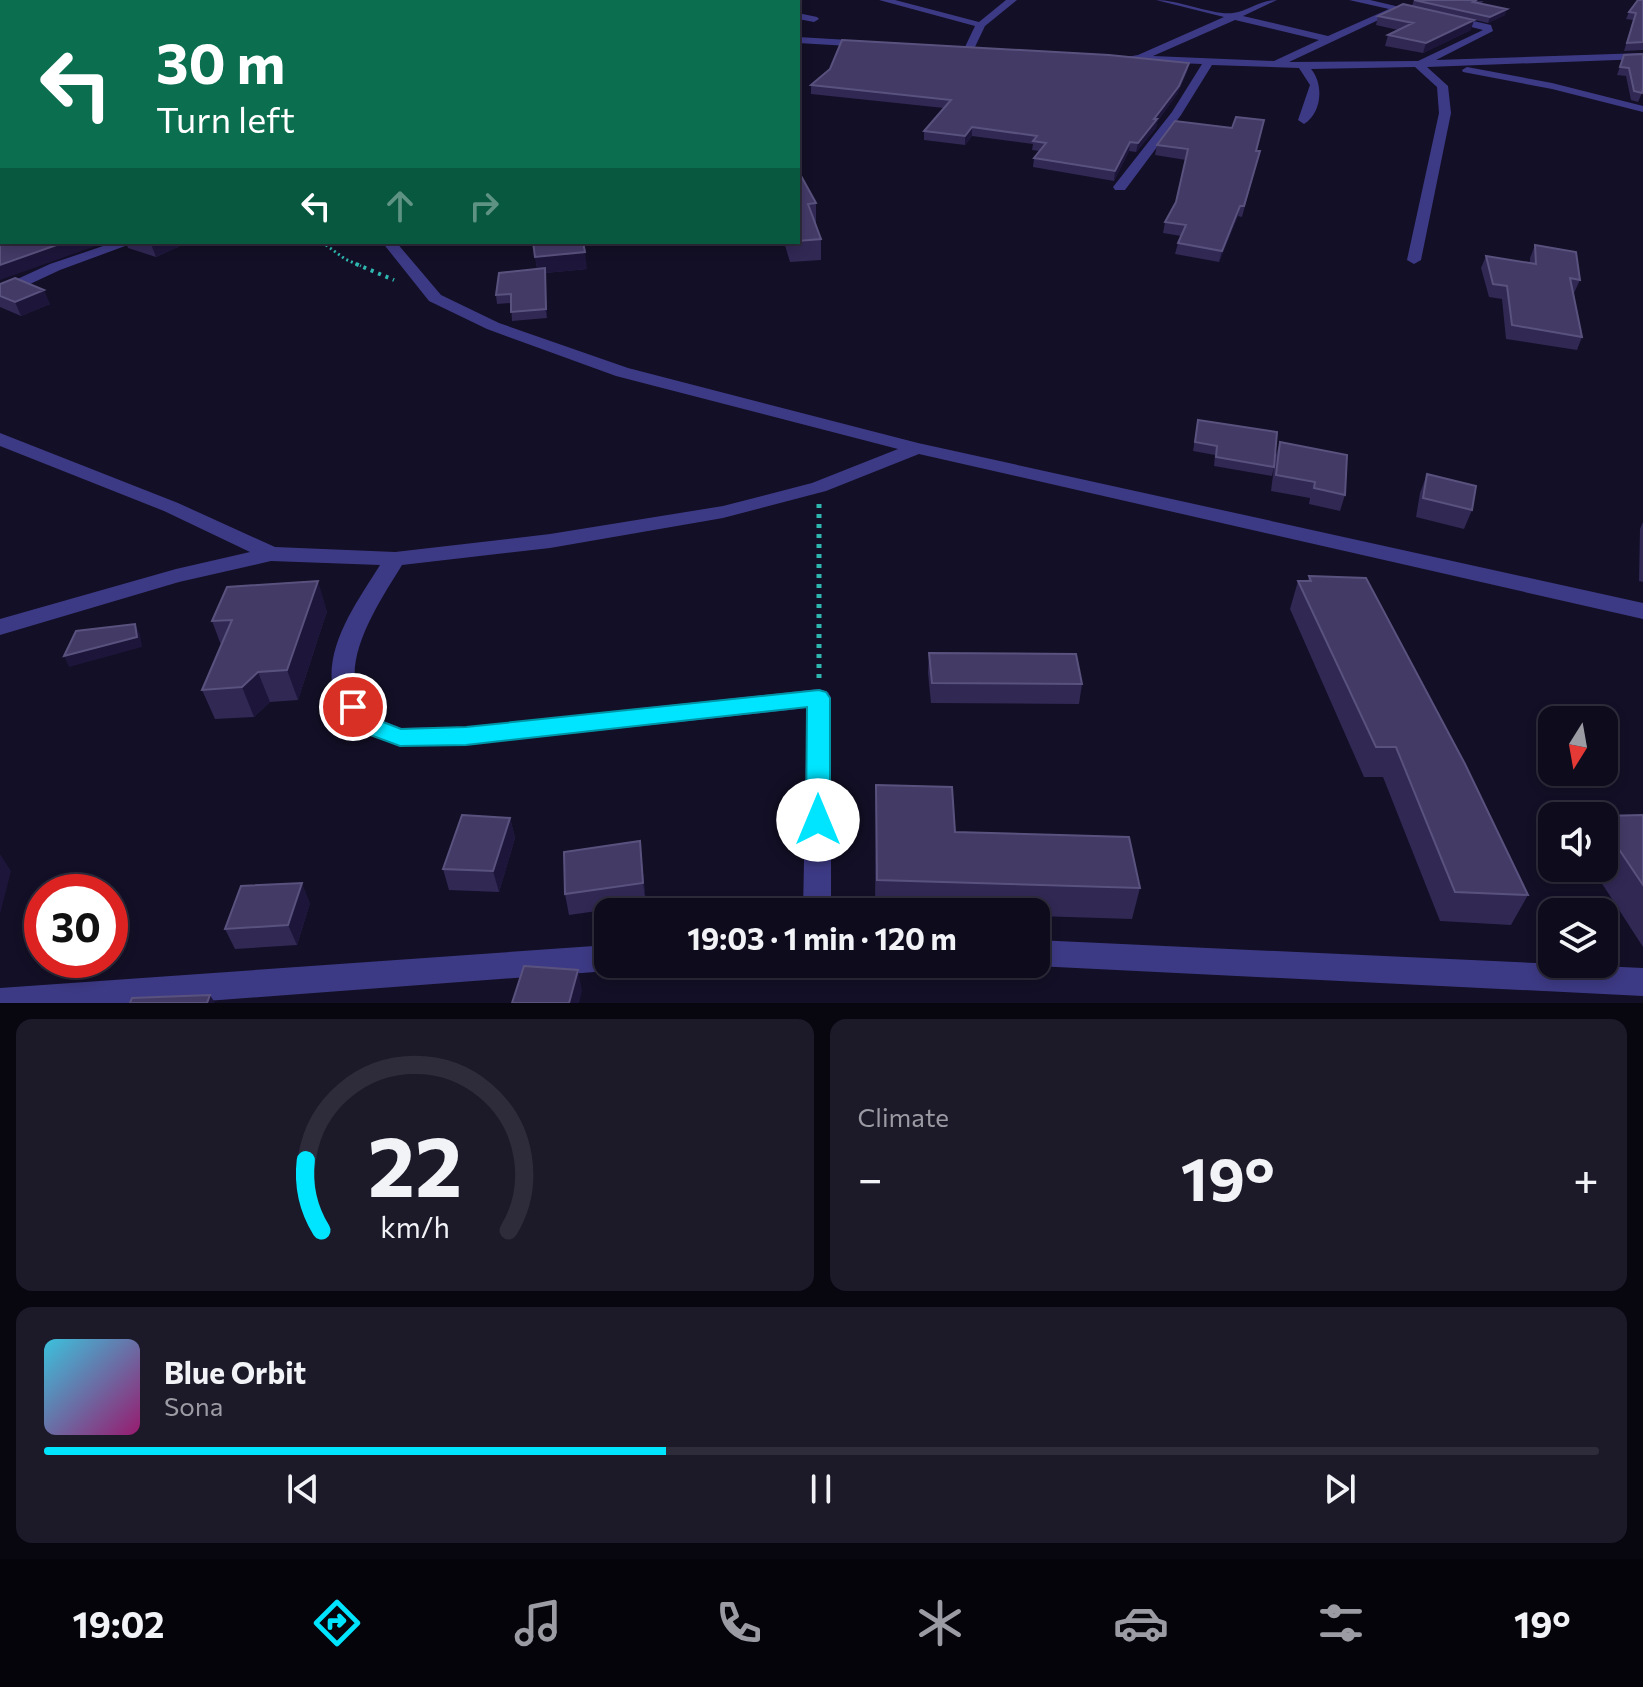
<!DOCTYPE html>
<meta charset="utf-8">
<style>
:root{--surface:#0e0b1c;--page:#1c1929;--text:#f1f3f6;--muted:#9b9ba3;--line:#2e2b3b;--accent:#00e5ff}
body{margin:0;font-family:Commissioner,sans-serif;background:var(--page);color:var(--text);height:100vh;display:flex;flex-direction:column;font-size:30px;white-space:nowrap}
*{box-sizing:border-box;margin:0}
p{font-size:26px;color:var(--muted)}
.icon{flex:none;width:44px;height:44px;fill:none;stroke:currentColor;stroke-width:2;stroke-linecap:round;stroke-linejoin:round}
.map{position:relative;height:1003px;overflow:hidden}
.side{display:flex;flex-direction:column;gap:16px;padding:16px;background:#08060f;flex:1}
.side>*{flex:none}
.top-card{position:absolute;left:0px;top:0px;width:800px;height:244px;box-shadow:0 4px 12px #0003,0 0 0 2px var(--line);background:#0b6e4f;color:#fff;overflow:hidden}
.needle{width:52px;rotate:191deg}
.buttons{position:absolute;left:1538px;top:706px;display:grid;gap:16px}
.buttons a{display:grid;place-items:center;width:80px;height:80px;border-radius:16px;background:var(--surface);box-shadow:0 4px 12px #0003,0 0 0 2px var(--line);font-size:40px}
.speed{position:absolute;left:24px;top:874px;display:flex;gap:16px;font-size:40px;font-weight:700;text-align:center}
.speed>*{display:grid;place-content:center;width:104px;height:104px;border-radius:50%;background:var(--surface);box-shadow:0 4px 12px #0003,0 0 0 2px var(--line);line-height:1}
.speed .limit{border:12px solid #d22;background:#fff;color:#111}
.pin{position:absolute;display:grid;place-items:center;width:68px;height:68px;color:#fff;margin:-34px;border:4px solid #fff;border-radius:50%;box-shadow:0 2px 8px #0007}
.me{position:absolute;width:88px;margin:-44px;rotate:0deg;stroke-linejoin:round;filter:drop-shadow(0 0 6px #0008)}
.turn{display:flex;align-items:center;gap:28px;height:168px;padding:0 24px;font-size:36px}
.turn .icon{width:104px;height:104px;stroke-width:2.5}
.turn b{display:block;font-size:56px;line-height:68px}
.lanes{display:flex;align-items:center;height:76px;padding:0 24px;background:#0003;justify-content:center;gap:40px;direction:ltr}
.lanes .off{opacity:.35}
.big{font-size:60px;font-weight:700;line-height:1.1}
.side .card{flex:1;display:flex;flex-direction:column;justify-content:center;gap:12px;min-width:0;padding:0 28px;border-radius:16px;background:var(--page)}
.side .dial{align-items:center;gap:0}
.dial svg{height:208px;overflow:visible;fill:none;stroke:var(--line);stroke-width:7;stroke-linecap:round;text-anchor:middle}
.dial text{fill:var(--text);stroke:none}
.song{display:flex;align-items:center;gap:24px}
.cover{width:96px;height:96px;border-radius:12px;background:linear-gradient(135deg,hsl(190 70% 55%),hsl(320 70% 35%))}
.played{height:8px;border-radius:4px;background:linear-gradient(90deg,var(--accent) 40%,var(--line) 40%)}
.keys{display:flex;justify-content:space-around;direction:ltr}
.heat{display:flex;justify-content:space-between;align-items:center;font-size:44px;direction:ltr}
.side .tiles{flex:1;display:grid;gap:16px;grid-template-columns:1fr 1fr}
.card:last-child{grid-column:span 2}
.trip{position:absolute;left:594px;top:898px;width:456px;height:80px;border-radius:16px;background:var(--surface);box-shadow:0 4px 12px #0003,0 0 0 2px var(--line);font-weight:700;line-height:80px;text-align:center}
.tab-bar{display:flex;height:128px;justify-content:space-around;align-items:center;background:#06040b;color:var(--muted)}
.tab-bar .icon{width:56px;height:56px}
.tab-bar .active{color:var(--accent)}
.tab-bar b{font-size:36px;color:var(--text)}
.map>svg:first-child{display:block}
</style>
<div class="map">
<svg width="1643" height="1003" viewBox="0 0 1643 1003">
<rect width="100%" height="100%" fill="#130f26"/>
<path fill="#12302f" d="M0,0h321l9,2h-328l-2,102z"/>
<g fill="none" stroke-linecap="round" stroke-linejoin="round">
<path stroke="#2fb8b0" stroke-width="3" stroke-dasharray="2 3" stroke-linecap="butt" d="M322,242l23,17 16,7"/>
<path stroke="#2fb8b0" stroke-width="4" stroke-dasharray="3 5" stroke-linecap="butt" d="M356,264l38,16"/>
<path stroke="#2fb8b0" stroke-width="5" stroke-dasharray="4 6" stroke-linecap="butt" d="M819,504v174"/>
<path fill="#3d3a85" fill-rule="evenodd" d="M346,0h12l2,2h-12z
M451,0h26l2,2h-26z
M494,0h10l1,2h-10z
M723,0h17l2,2h-17z
M879,0h16l84,22 27,-22h11l-32,26 -11,23 -5,3 -5,-3 11,-23z
M1156,0c23,0 60,16 77,13 16,-2 27,-13 44,-13l-34,16 85,20 61,-27 -40,-9h21l34,8 -115,54 129,-1 65,-31 -39,-10 3,-5 44,10 2,6 -57,29 207,-7v6l-216,8 21,19 3,27 -30,147 -7,4 -7,-4 32,-147 -2,-26 -22,-20 -104,2c13,15 11,44 -7,55l-6,-4 12,-35 -11,-17 -87,-3 -31,50 -56,75h-10l-2,-3 59,-75 30,-48 -77,-3 -5,-3 18,-3 86,-38zM1235,20l84,20 -45,21 -121,-5z
M798,13l19,4 2,2 -5,3 -16,-3z
M798,37l68,4 5,3 -5,3 -68,-4z
M1467,67l85,16 91,23v6l-91,-23 -89,-17 -1,-2z
M115,242h21l-76,28 -60,28v-11l50,-23z
M382,242h14l45,53 58,28 129,45 290,75 725,160v16l-724,-165 -93,37 -103,27 -173,30 -148,17c-20,33 -59,89 -44,129 3,8 9,15 13,22l30,12 65,-1 353,-38 9,3 3,6v214h-28l4,-204 -341,37 -66,1 -47,-16c-6,-12 -18,-27 -20,-39 -9,-46 25,-90 47,-126l-109,-4 -92,21 -179,53v-16l176,-50 74,-17 -86,-41 -164,-65v-13l178,70 97,44 120,5 155,-18 173,-28 89,-23 86,-34 -282,-73 -129,-47 -58,-28z
M1036,940l607,28v28l-607,-30 -6,-2h6z
M608,945v19h12l-12,7 -428,32h-180v-15z"/>
</g>
<path fill="#312854" d="M1414,0l70,1 -4,3 25,11 -17,8 -76,-17z
M1643,0v50l-19,1 9,-31 -7,-1 3,-7z
M1378,16l93,14 -48,23 -38,-7 3,-11 10,-5 -22,-5z
M1624,55l18,38 -4,9 -7,-2 -5,-24 -9,-1z
M1189,63l-2,9 -10,22 -20,28 -1,6 -20,24 -7,-1 -15,30 -81,-14 1,-9 5,-7 -7,-1 1,-6 -61,-8 -7,9 -41,-5v-9l20,-23 -133,-14v-9z
M1157,145l103,6 -18,66 -4,-1 -19,46 -44,-8 3,-11 3,-7 -18,-3 2,-11 11,-20 10,-42 -31,-5z
M798,174l18,29v20h-1l6,16v21l-31,2 -6,-20h14z
M126,242h63l-33,15 -28,-9z
M533,242l54,27 -42,4 2,45 -35,3 -1,-18 -14,1 -1,-9 41,-26z
M1535,245l45,35 -6,13 -1,-1 9,45 -5,13 -71,-11 -4,-40 -13,-2 -8,-29 5,-12 44,7v-5z
M0,284l50,20 -29,12 -21,-9z
M1198,420l77,38 5,-16 65,53 -5,16 -31,-7 1,-6 -39,-7 3,-24 -2,9 -58,-10 1,-11 -22,-4z
M1427,474l45,36 -8,19 -48,-12 4,-24z
M1643,522v60l-4,-1 1,-52z
M1309,576l219,319 -17,30 -71,-4 -57,-144h-19l-74,-168 8,-28h10z
M327,611l-29,89 -28,2 -16,15 -39,2 -13,-29 19,-45 -9,-24z
M929,653l153,31 -3,20 -148,-1 -3,-30z
M876,785l79,47 185,56 -8,31 -96,-3v-4h-114l-47,-2z
M1643,815v132l-51,-79h12v-52z
M510,818l5,20 -16,54 -50,-2 -6,-21z
M640,841l6,63 -77,11 -4,-21z
M310,903l-13,42 -62,4 -10,-20z"/>
<path fill="#1d163a" d="M1507,9l-2,6 -17,8 2,-6z
M1474,20l-3,10 -48,23 3,-10z
M1189,63l-2,9 -10,22 -20,28 -1,6 -20,24 2,-9z
M972,127v9l-7,9v-9z
M1130,142l-1,9 -15,30 1,-10z
M1240,206l-2,10 -19,46 3,-11z
M65,242h42l-107,38v-15z
M156,242h33l-33,15 -5,-13z
M585,252l2,17 -42,4 2,45 -12,-61z
M44,290l6,14 -29,12 -6,-14z
M318,581l9,30 -29,89 -11,-30z
M135,624l5,10 2,13 -73,20 -5,-11z
M258,672l12,30 -16,15 -12,-30z
M510,818l5,20 -16,54 -6,-21z
M640,841l6,63 -3,-21z
M0,854l11,17 -11,43z
M302,883l8,20 -13,42 -9,-20z
M578,970l4,21 -3,12h-10z
M210,995l5,8h-8z"/>
<path fill="#433a66" stroke="#5a527e" stroke-width="2" d="M1414,0h63l-4,2 34,7 -17,8z
M1638,0h5v42l-16,1 9,-30 -7,-1z
M1403,4l71,16 -48,23 -38,-8 25,-12 -35,-7z
M842,40l267,15 80,8 -10,23 -25,33h3l-19,24 -8,-1 -15,29 -81,-13 12,-15 -13,-2 4,-5 -65,-9 -7,9 -41,-5 27,-31 -140,-15 19,-16z
M1643,54v34l-1,5 -8,-2 -5,-23 -9,-1 4,-12z
M1236,117l28,3 -8,31h4l-16,55h-4l-18,45 -44,-8 8,-18 -21,-3 11,-20 12,-53 -31,-4 18,-24 57,7z
M798,174h2l16,29 -8,1 13,35 -23,2z
M2,202v40h63l-65,23v-62z
M533,242h50l2,10 -50,5z
M1535,245l41,7 4,28 -10,-2 12,59 -70,-12 -5,-39 -14,-2 -7,-28 50,8z
M545,268l1,41 -35,3v-18l-15,1 3,-22z
M15,278l29,12 -29,12 -15,-6v-12z
M1198,420l79,12 -3,35 -58,-10 1,-11 -22,-4z
M1280,442l67,13 -2,40 -31,-7 1,-6 -39,-7z
M1427,474l49,12 -4,24 -49,-12z
M1309,576l57,2 99,186 63,131 -73,-3 -59,-145h-20l-78,-166h13z
M318,581l-31,89 -29,2 -16,15 -40,3 30,-70 -20,1 15,-34z
M135,624l2,13 -73,19 12,-25z
M929,653l147,1 6,30 -150,-1z
M876,785l76,2 3,45 174,5 11,51 -263,-8z
M462,815l48,3 -17,53 -50,-2z
M1643,815v70l-39,-58v-11h-3z
M640,841l3,42 -78,11 -1,-42z
M302,883l-14,42 -63,4 16,-43z
M524,966l54,4 -9,33h-57z
M210,995l-3,8h-77l2,-5z"/>
<path fill="#00e5ff" stroke="#0095a6" stroke-width="2" d="M819,690l7,2 4,6v122l-4,7 -8,3 -9,-3 -3,-7 1,-113 -341,38 -66,1 -46,-17 -12,-22 3,-5h16l9,15 31,12 65,-2z"/>
</svg>
<div class="buttons">
<a><svg class="needle" viewBox="-14 -14 28 28"><path d="M0-13l5 13h-10z" fill="#e53935"/><path d="M0 13l5-13h-10z" fill="#9b9ba3"/></svg></a>
<a><svg class="icon" aria-label="sound" viewBox="0 0 24 24"><path d="M4 9h4l5-4v14l-5-4H4zM17 9q2 3 0 6"/></svg></a>
<a><svg class="icon" aria-label="layers" viewBox="0 0 24 24"><path d="M12 4l9 5-9 5-9-5zM3 14l9 5 9-5"/></svg></a>
</div>
<div class="speed"><div class="limit">30</div></div>
<div class="pin" style="left:353px;top:707px;background:#d93025"><svg class="icon" aria-label="arrive" viewBox="0 0 24 24"><path d="M6 21V4h12l-3 4 3 4H6"/></svg></div>
<svg class="me" style="left:818px;top:820px" viewBox="-20 -20 40 40"><circle r="19" fill="#fff"/><path d="M0-13L10 11 0 6-10 11z" fill="#00e5ff"/></svg>
<div class="trip">19:03 · 1 min · 120 m</div>
<div class="top-card">
<div class="turn"><svg class="icon" aria-label="left" viewBox="0 0 24 24"><path d="M17 20v-9H6M10 6l-5 5 5 5"/></svg><div><b>30 m</b>Turn left</div></div>
<div class="lanes"><svg class="icon" aria-label="left" viewBox="0 0 24 24"><path d="M17 20v-9H6M10 6l-5 5 5 5"/></svg><svg class="icon off" aria-label="ahead" viewBox="0 0 24 24"><path d="M12 20V5M6 11l6-6 6 6"/></svg><svg class="icon off" aria-label="right" viewBox="0 0 24 24"><path d="M7 20v-9h11M14 6l5 5-5 5"/></svg></div>
</div>
</div>
<section class="side">
<div class="tiles">
<div class="card dial"><svg viewBox="0 0 100 80">
<path d="M14 69A42 42 0 1 1 86 69"/>
<path d="M14 69A42 42 0 0 1 8 42" stroke="#00e5ff"/>
<text x="50" y="56" font-size="32" font-weight="700">22</text>
<text x="50" y="72" font-size="11">km/h</text>
</svg></div>
<div class="card"><p>Climate</p>
<div class="heat"><a>−</a><b class="big">19°</b><a>+</a></div>
</div>
<div class="card">
<div class="song"><i class="cover"></i><div><b>Blue Orbit</b><p>Sona</p></div></div>
<div class="played"></div>
<div class="keys"><svg class="icon" aria-label="previous" viewBox="0 0 24 24"><path d="M18 5L8 12l10 7zM5 5v14"/></svg><svg class="icon" aria-label="pause" viewBox="0 0 24 24"><path d="M8 5v14M16 5v14"/></svg><svg class="icon" aria-label="next" viewBox="0 0 24 24"><path d="M6 5l10 7-10 7zM19 5v14"/></svg></div>
</div>
</div>
</section>
<nav class="tab-bar">
<b>19:02</b>
<svg class="icon active" aria-label="directions" viewBox="0 0 24 24"><path d="M12 3l9 9-9 9-9-9zM9 14v-3h6M13 9l2 2-2 2"/></svg>
<svg class="icon" aria-label="music" viewBox="0 0 24 24"><path d="M9 18V5l10-2v13"/><circle cx="6" cy="18" r="3"/><circle cx="16" cy="16" r="3"/></svg>
<svg class="icon" aria-label="phone" viewBox="0 0 24 24"><path d="M5 4h4l2 5-3 2q2 4 5 5l2-3 5 2v4C11 20 4 13 5 4z"/></svg>
<svg class="icon" aria-label="climate" viewBox="0 0 24 24"><path d="M12 3v18M4 7l16 10M4 17L20 7"/></svg>
<svg class="icon" aria-label="car" viewBox="0 0 24 24"><path d="M5 17H2v-5l4-1 3-4h7l3 4 3 1v5h-3M9 17h6M6 11h13"/><circle cx="7" cy="17" r="2"/><circle cx="17" cy="17" r="2"/></svg>
<svg class="icon" aria-label="filters" viewBox="0 0 24 24"><path d="M4 7h16M4 17h16"/><circle cx="9" cy="7" r="2"/><circle cx="15" cy="17" r="2"/></svg>
<b>19°</b>
</nav>
